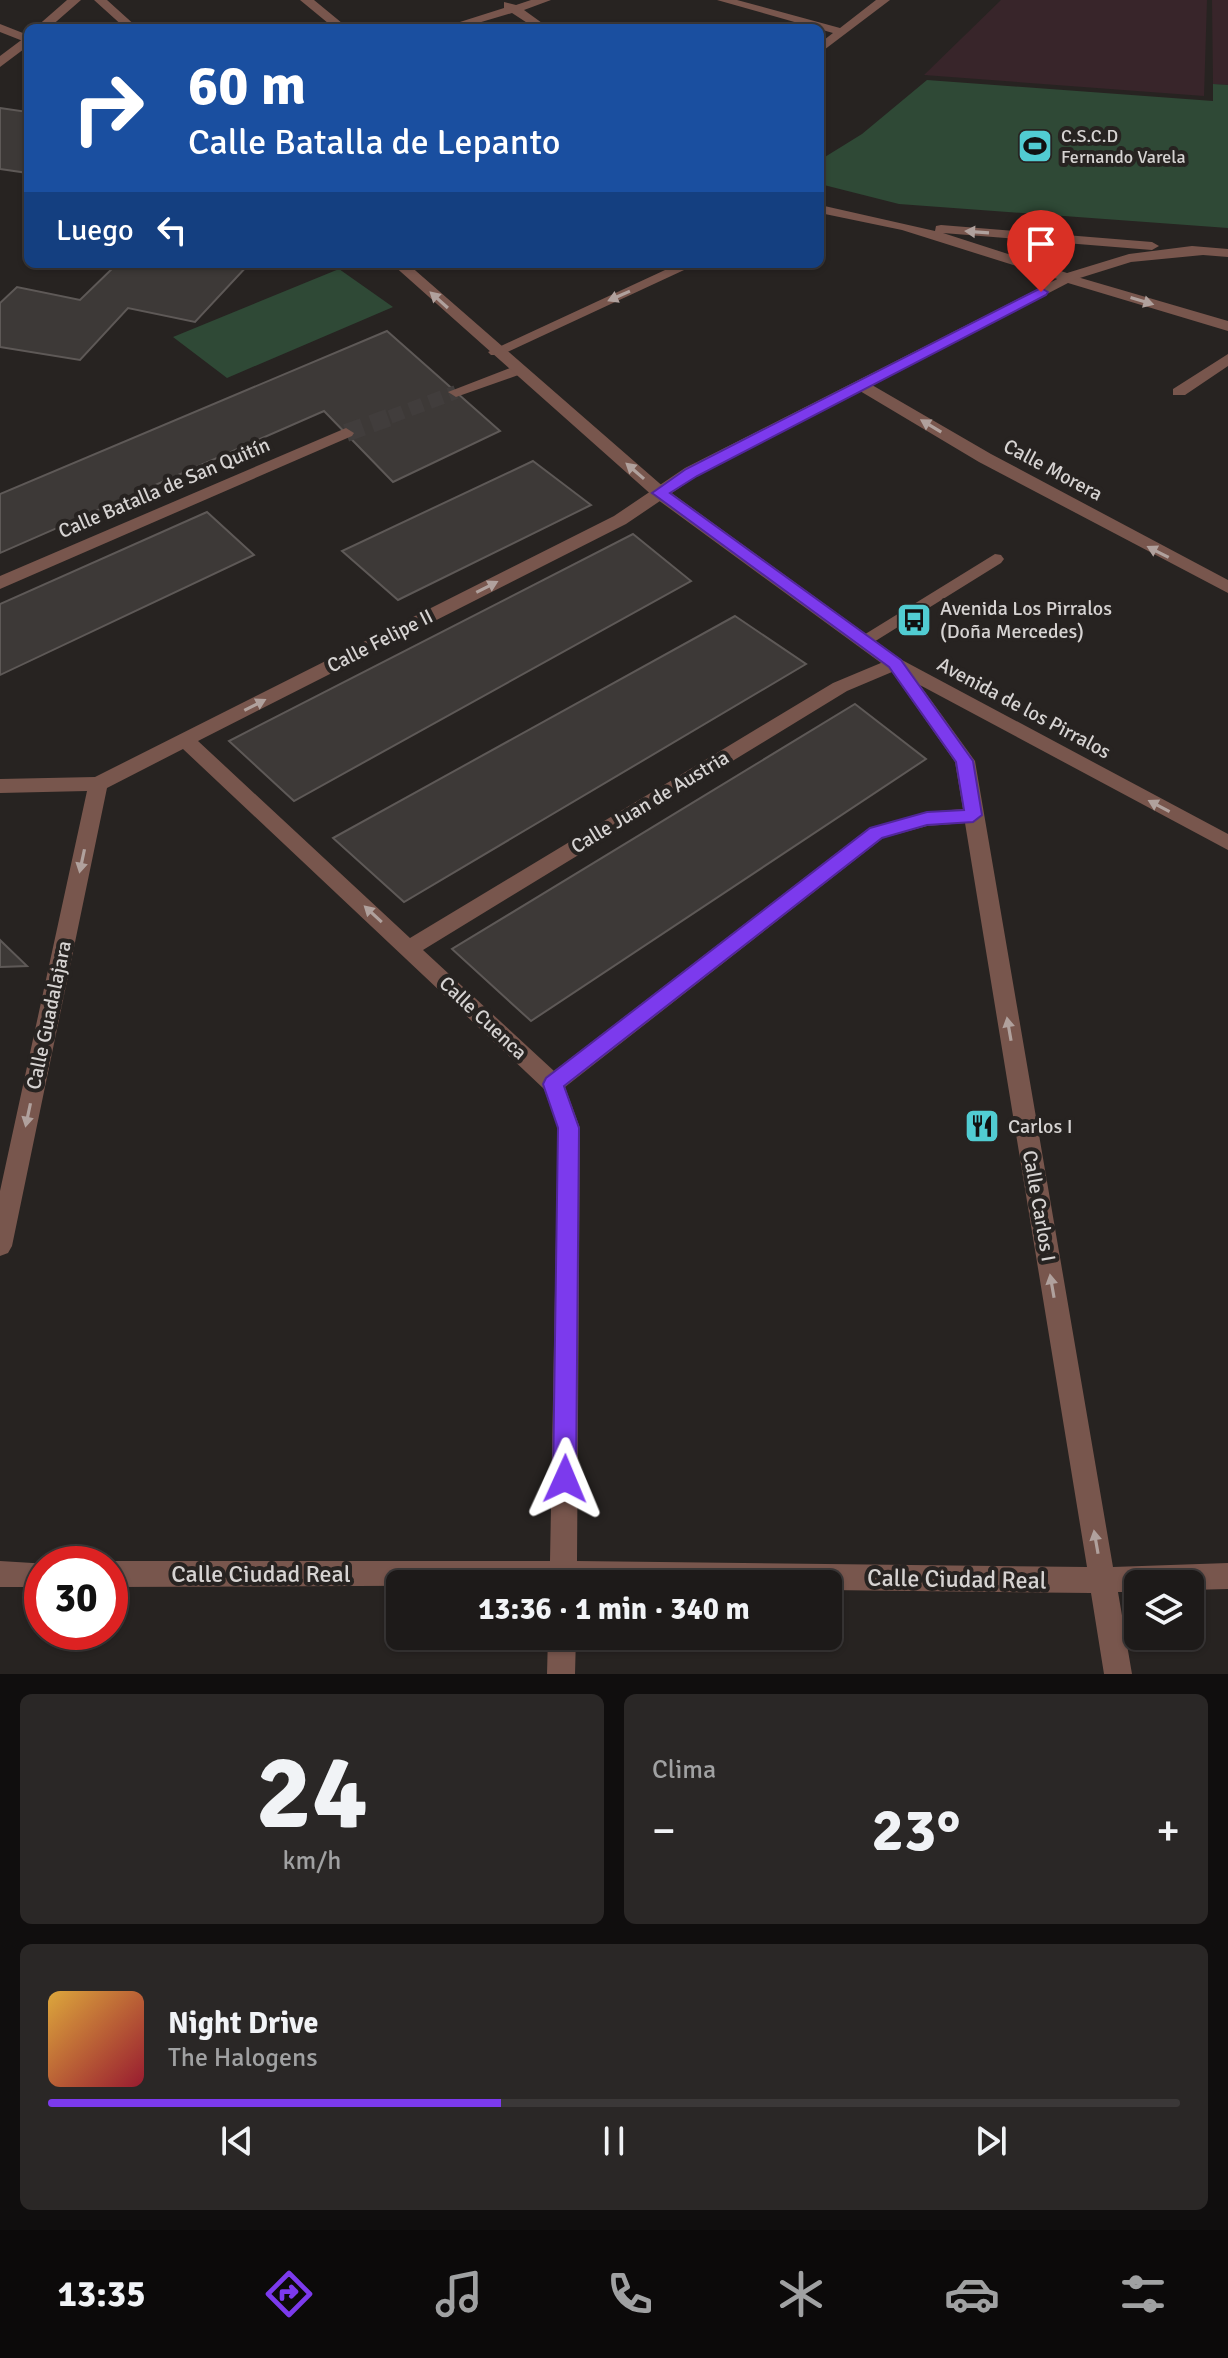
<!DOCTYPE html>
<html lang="es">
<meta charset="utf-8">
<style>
:root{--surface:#1d1a19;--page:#2a2726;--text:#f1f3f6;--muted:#a0a1a2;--line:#3b3838;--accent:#7c3aed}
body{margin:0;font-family:Signika,sans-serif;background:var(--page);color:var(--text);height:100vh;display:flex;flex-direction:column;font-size:30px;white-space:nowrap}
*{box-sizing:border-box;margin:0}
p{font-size:26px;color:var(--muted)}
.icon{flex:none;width:44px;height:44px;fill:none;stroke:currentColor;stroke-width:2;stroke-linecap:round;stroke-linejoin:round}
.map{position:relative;height:1674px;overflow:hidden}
.drawer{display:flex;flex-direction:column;gap:20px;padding:20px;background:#100e0e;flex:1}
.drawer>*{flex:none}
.guide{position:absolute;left:24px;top:24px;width:800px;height:244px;border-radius:12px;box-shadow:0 2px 6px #0004,0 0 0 2px var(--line);background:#1a4fa0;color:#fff;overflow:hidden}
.buttons{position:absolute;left:1124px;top:1570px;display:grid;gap:16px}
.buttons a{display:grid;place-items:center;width:80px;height:80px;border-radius:12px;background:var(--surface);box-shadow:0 2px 6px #0004,0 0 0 2px var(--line);font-size:40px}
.speed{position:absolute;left:24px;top:1546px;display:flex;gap:16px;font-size:40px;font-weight:700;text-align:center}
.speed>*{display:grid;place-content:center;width:104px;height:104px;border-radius:50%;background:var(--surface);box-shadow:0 2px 6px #0004,0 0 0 2px var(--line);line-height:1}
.speed .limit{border:12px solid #d22;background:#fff;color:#111}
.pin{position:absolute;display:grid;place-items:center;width:68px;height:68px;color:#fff;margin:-82px -34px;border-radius:50% 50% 50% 0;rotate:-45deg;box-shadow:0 0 8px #0007}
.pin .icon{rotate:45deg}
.me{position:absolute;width:88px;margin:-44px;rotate:1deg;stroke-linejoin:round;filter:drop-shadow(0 0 6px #0008)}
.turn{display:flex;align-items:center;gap:28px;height:168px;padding:0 32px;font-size:36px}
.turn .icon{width:104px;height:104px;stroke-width:2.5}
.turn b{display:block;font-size:56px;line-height:68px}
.then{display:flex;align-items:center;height:76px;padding:0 32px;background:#0003;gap:16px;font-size:30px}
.big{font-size:60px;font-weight:700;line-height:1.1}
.drawer .card{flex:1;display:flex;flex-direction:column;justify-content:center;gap:12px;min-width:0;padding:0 28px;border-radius:12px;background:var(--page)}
.drawer .dial{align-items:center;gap:0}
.dial b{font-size:104px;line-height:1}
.song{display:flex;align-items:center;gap:24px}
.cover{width:96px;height:96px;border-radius:12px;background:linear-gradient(135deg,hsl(40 70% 55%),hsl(350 70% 35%))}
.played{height:8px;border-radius:4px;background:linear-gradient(90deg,var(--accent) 40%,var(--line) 40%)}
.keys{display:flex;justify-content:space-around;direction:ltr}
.heat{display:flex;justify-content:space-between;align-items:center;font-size:44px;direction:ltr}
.drawer .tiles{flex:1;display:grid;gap:20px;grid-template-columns:1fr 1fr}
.card:last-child{grid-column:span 2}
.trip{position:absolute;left:386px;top:1570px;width:456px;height:80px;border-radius:12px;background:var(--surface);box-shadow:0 2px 6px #0004,0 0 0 2px var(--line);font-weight:700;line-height:80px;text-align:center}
.tab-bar{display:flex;height:128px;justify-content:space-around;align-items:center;background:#0c0a0a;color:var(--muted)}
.tab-bar .icon{width:56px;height:56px}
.tab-bar .active{color:var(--accent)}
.tab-bar b{font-size:36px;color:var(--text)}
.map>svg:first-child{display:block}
</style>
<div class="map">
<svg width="1228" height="1674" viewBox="0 0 1228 1674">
<rect width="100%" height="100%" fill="#272321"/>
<path fill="#38252a" d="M1001,0h206l-3,96 -280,-21z
M1212,0h16v85l-15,-1z"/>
<path fill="#2f4936" d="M927,80l286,21v-17l15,1v143l-329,-24 -79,-20v-24l42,-26z
M339,269l54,38 -166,71 -54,-41z"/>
<path fill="#3d3937" stroke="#5e5957" stroke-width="2" d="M0,108l28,4v61l-28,-4z
M117,264h132l-54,58 -67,-14 -48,52 -80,-13v-44l17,-16 63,13z
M387,331l113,100 -107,51 -69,-71 -324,142v-59z
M533,461l58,44 -193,95 -56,-49z
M207,512l47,43 -254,120v-71z
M633,534l58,47 -397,220 -65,-60z
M735,616l71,48 -402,238 -71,-64z
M855,704l71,55 -395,262 -79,-72z
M0,940l27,26 -27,1z"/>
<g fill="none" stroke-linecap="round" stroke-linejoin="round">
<path stroke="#413d3c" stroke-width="14" stroke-dasharray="14 7" stroke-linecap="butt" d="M390,417l66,-25"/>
<path stroke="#413d3c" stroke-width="18" stroke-dasharray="18 9" stroke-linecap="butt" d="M346,433l50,-18"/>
<path fill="#78564d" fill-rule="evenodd" d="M0,24l28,11v8l-28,-11z
M1228,354v12l-43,29h-12v-6z
M995,554l6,1 3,4 -3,4 -132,82h-12l-3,-4z"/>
<path fill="#78564d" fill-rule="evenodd" d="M300,0h14l34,28h-14z
M531,0h20l-27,10 25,18h-14l-23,-15 -51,15h-20l63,-20v-6l12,3z
M717,0h20l103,28 36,-28h14l-70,53v-10l13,-10z
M678,264h19l-196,91h-10l-3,-3z
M1067,274l161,47v10l-160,-48 -196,102 119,69 237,126v13l-249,-131 -119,-71 -163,85 -71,48 -428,217 212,197 423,-255 55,-23h14l73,101 138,806 115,-4v26l-38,1v-6h-52v8h-20l14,82h-28l-13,-81 -263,-3v-6l-718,3v-23h-7l7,-3h440l8,-433 -14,-39 -361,-340 -76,39 -95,458 -4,7 -8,3v-65l87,-400 -87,2v-14l95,-2 519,-261 71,-48zM892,672l63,90 8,47 -36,3 -58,16 -315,243 -131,-121 424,-259zM965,823l122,744 -510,-6 3,-433 -15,-41 318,-249 44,-12z
M518,365l6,2v6l-68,24 -8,-5z
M346,428l8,5 -2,3 -352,153v-13z
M0,1561l49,3h-7v23h-42z
M548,1636h28l-1,38h-28z"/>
<path fill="#78564d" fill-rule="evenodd" d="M67,0h14l-32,28h-14z
M94,0h13l31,28h-13z
M28,35v11l-28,21v-11z
M820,205l115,26 1,-5 5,-1 211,17 7,4 -7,4 -209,-17 124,40 62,-19 63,-8 36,3v8l-25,-2 -72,7 -64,20 -165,-52 -82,-17z
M392,264h16l258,225 236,171 326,174v16l-340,-182 -234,-171z"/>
</g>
<defs><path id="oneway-solid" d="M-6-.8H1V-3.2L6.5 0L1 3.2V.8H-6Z" transform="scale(2)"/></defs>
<g fill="#b0a19d">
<use href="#oneway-solid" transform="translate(977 232) rotate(-176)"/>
<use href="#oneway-solid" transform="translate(619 296) rotate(156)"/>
<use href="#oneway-solid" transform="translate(439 300) rotate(-138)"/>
<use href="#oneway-solid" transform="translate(1142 301) rotate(17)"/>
<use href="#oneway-solid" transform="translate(931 426) rotate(-149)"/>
<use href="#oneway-solid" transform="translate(635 471) rotate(-139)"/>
<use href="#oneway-solid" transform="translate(1158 552) rotate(-153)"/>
<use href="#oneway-solid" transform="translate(487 587) rotate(-27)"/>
<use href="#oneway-solid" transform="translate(255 705) rotate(-27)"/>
<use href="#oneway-solid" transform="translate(1159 806) rotate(-152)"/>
<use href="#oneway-solid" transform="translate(82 861) rotate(102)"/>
<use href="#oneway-solid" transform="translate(373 914) rotate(-137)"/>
<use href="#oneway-solid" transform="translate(1009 1029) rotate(-100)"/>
<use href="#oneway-solid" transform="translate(28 1115) rotate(102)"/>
<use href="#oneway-solid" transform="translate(1052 1286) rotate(-100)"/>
<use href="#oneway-solid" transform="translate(1096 1542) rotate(-100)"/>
</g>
<path fill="#7c3aed" stroke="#51269a" stroke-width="2" d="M1041,288l7,4 -2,3 -349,181 -27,17 231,167 72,101 9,54 -9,7 -46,3 -45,13 -318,248 15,42 -3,351 -3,7 -8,3 -9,-3 -3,-7 5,-351 -15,-44 3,-6 324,-250 57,-16 37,-2 -8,-48 -67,-95 -237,-174 34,-24z"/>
<defs>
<g id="stadium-square" transform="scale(1.8)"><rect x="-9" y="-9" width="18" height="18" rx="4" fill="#51ccd2" stroke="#272321"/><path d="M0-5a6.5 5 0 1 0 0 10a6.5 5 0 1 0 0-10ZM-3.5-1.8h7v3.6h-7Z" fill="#111"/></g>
<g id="bus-square" transform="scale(1.8)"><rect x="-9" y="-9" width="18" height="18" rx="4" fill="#51ccd2" stroke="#272321"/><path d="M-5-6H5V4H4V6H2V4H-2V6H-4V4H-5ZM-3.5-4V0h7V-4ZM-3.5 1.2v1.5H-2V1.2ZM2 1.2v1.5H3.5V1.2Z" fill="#111"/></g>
<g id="restaurant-square" transform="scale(1.8)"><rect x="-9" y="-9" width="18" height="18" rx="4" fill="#51ccd2" stroke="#272321"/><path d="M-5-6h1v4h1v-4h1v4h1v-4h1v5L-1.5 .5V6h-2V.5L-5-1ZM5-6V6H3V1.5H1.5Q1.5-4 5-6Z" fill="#111"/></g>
</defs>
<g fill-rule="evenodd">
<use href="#stadium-square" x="1035" y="146"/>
<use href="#bus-square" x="914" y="620"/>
<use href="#restaurant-square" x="982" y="1126"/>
</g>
<g text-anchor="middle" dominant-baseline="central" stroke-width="8" stroke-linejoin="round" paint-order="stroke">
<g font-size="18" fill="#d6d3d2" stroke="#272321" text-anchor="start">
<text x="1061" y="136">C.S.C.D<tspan x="1061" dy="21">Fernando Varela</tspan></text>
</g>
<g font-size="20" fill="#d6d3d2" stroke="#272321">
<text transform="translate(1053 470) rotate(28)">Calle Morera</text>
<text transform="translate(164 488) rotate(-23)">Calle Batalla de San Quitín</text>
<text transform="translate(380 641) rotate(-27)">Calle Felipe II</text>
<text transform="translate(1024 708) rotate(28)">Avenida de los Pirralos</text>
<text transform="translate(650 802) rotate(-31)">Calle Juan de Austria</text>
<text transform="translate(49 1015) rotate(-78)">Calle Guadalajara</text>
<text transform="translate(483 1018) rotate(43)">Calle Cuenca</text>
<text transform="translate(1039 1206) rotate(80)">Calle Carlos I</text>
</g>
<g font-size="20" fill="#d6d3d2" stroke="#272321" text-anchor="start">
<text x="940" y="608">Avenida Los Pirralos<tspan x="940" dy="23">(Doña Mercedes)</tspan></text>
<text x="1008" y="1126">Carlos I</text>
</g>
<g font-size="24" fill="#d6d3d2" stroke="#272321">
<text x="261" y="1574">Calle Ciudad Real</text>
<text transform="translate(957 1579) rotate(1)">Calle Ciudad Real</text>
</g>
</g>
</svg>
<div class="buttons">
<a><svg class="icon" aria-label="layers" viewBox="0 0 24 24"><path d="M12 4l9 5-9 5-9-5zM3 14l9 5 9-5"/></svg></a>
</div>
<div class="speed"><div class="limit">30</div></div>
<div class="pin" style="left:1041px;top:292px;background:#d93025"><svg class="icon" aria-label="arrive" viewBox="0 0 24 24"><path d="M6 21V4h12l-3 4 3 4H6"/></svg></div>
<svg class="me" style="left:565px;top:1479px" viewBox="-20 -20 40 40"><path d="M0-17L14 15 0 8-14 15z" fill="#7c3aed" stroke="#fff" stroke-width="4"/></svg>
<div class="trip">13:36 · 1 min · 340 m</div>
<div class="guide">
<div class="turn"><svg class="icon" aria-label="right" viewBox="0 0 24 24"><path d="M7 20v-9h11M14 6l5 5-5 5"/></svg><div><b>60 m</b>Calle Batalla de Lepanto</div></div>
<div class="then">Luego<svg class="icon" aria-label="left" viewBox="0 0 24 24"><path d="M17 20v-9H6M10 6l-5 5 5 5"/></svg></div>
</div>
</div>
<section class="drawer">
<div class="tiles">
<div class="card dial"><b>24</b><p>km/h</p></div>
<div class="card"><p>Clima</p>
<div class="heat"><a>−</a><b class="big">23°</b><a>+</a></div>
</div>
<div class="card">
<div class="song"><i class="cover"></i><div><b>Night Drive</b><p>The Halogens</p></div></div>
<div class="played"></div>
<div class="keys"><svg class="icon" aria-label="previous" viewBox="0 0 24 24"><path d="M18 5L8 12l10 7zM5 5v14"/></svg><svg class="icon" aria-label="pause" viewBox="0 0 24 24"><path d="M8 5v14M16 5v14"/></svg><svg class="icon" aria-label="next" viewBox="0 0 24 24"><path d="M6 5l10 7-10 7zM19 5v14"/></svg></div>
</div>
</div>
</section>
<nav class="tab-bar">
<b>13:35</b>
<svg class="icon active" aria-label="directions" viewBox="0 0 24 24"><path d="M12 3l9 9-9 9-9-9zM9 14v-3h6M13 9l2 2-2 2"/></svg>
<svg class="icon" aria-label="music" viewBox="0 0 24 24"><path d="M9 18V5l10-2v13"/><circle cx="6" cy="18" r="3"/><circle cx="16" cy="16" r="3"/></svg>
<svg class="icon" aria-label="phone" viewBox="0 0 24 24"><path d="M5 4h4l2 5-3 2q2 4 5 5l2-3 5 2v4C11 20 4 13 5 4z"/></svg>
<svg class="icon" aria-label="climate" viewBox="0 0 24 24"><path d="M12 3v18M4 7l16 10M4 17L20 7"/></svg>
<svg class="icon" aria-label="car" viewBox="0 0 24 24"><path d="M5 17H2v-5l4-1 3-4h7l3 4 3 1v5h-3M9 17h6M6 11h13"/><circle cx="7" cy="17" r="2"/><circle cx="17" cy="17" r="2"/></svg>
<svg class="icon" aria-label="filters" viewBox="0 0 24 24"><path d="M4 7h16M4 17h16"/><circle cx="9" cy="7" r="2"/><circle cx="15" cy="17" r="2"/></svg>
</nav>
